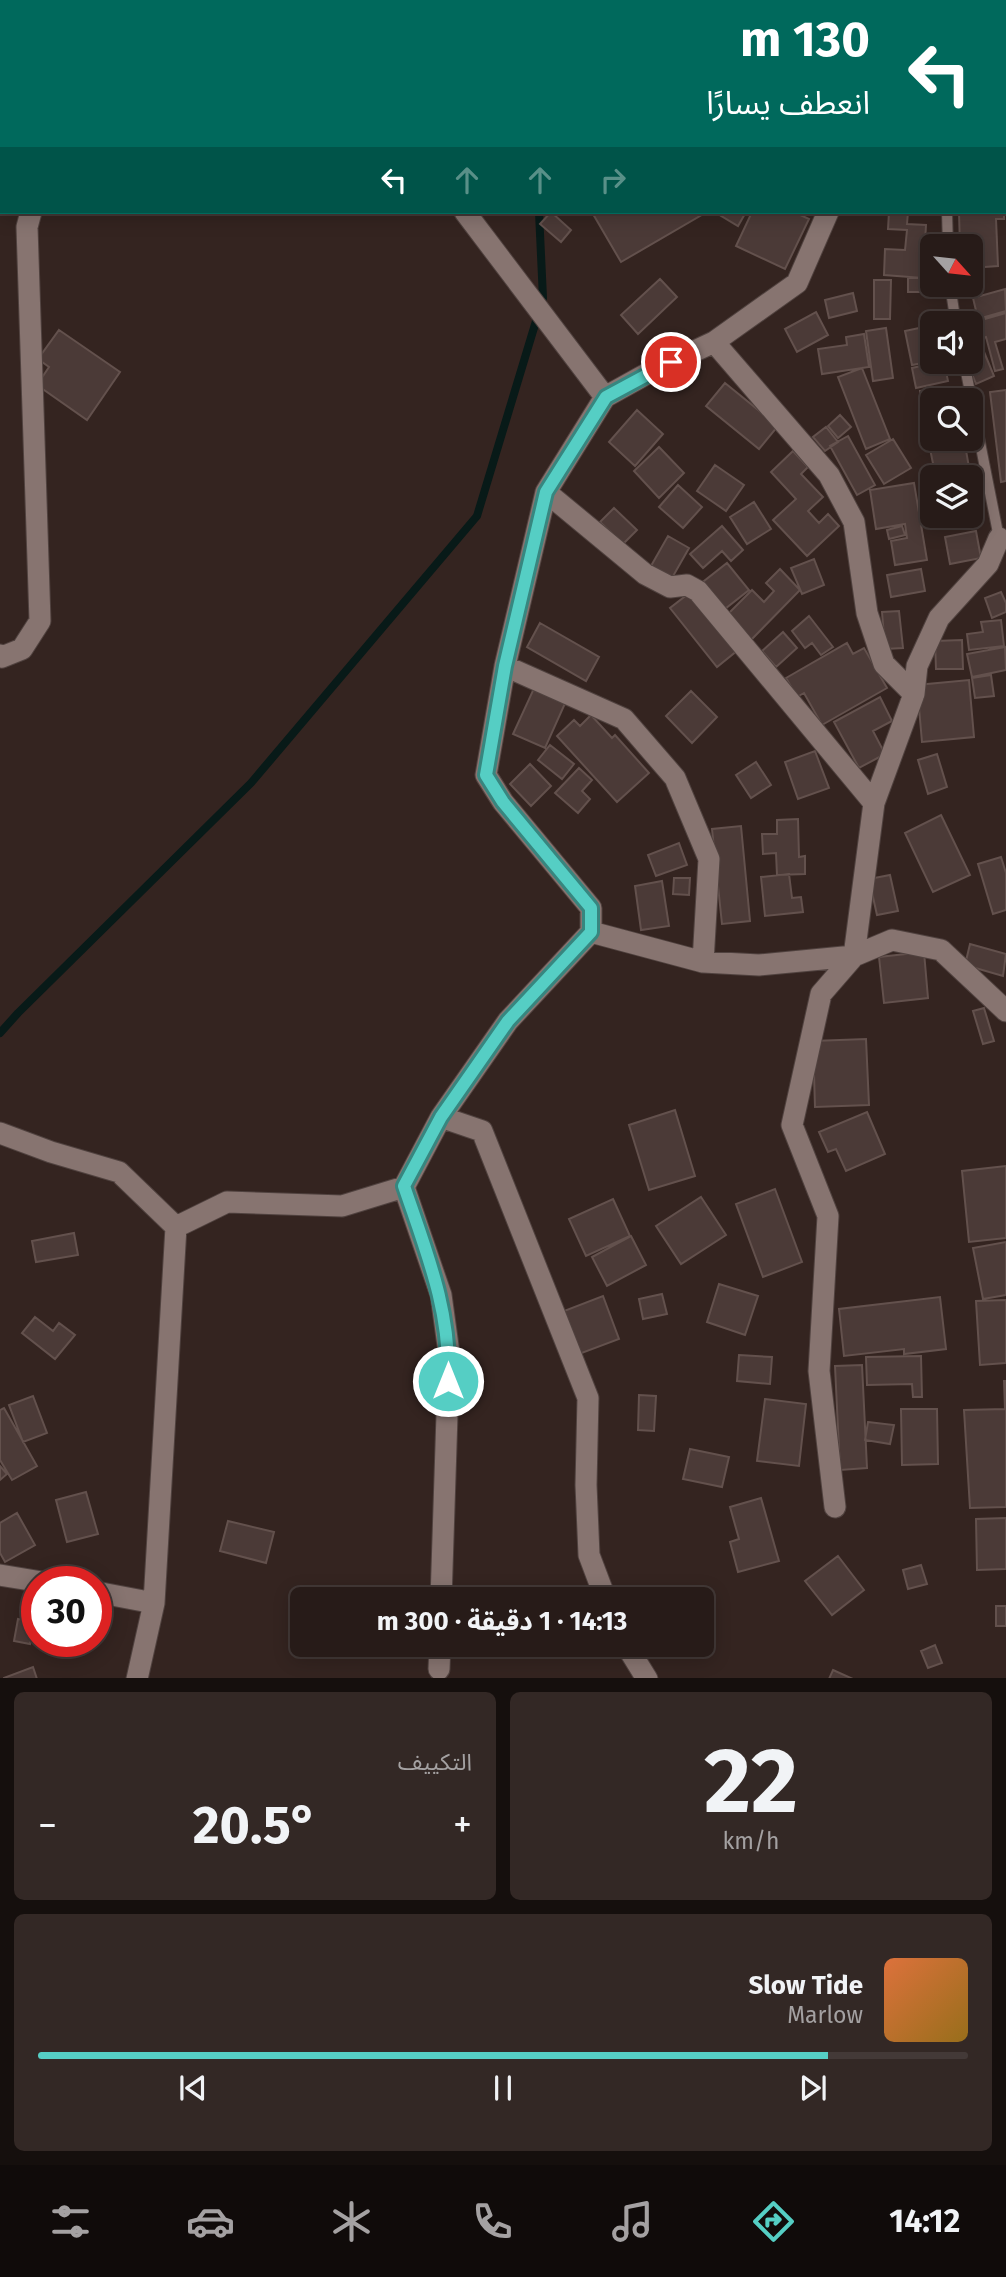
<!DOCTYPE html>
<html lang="ar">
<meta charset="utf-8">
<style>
:root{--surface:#271b18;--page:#332825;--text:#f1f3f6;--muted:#a4a1a2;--line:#433937;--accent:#55cec4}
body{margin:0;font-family:"Fira Sans","Noto Sans Arabic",sans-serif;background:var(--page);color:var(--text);direction:rtl;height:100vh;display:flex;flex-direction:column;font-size:26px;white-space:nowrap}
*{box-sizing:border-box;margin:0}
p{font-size:23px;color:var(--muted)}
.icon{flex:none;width:38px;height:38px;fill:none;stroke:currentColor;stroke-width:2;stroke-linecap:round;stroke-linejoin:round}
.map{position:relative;height:1678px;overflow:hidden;direction:ltr}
.sheet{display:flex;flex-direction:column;gap:14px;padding:14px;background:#150f0d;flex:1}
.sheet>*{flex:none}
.top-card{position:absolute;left:0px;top:0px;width:1006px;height:214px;box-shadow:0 4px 18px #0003,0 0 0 2px var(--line);direction:rtl;background:#00695c;color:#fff;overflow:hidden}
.needle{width:46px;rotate:117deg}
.fabs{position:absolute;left:920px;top:234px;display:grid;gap:14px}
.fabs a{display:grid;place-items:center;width:63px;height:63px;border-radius:10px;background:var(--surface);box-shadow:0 4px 18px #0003,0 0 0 2px var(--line);font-size:35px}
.speed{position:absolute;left:21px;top:1566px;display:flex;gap:14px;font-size:35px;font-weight:700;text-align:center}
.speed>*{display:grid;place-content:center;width:91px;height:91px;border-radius:50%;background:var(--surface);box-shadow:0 4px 18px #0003,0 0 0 2px var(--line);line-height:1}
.speed .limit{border:10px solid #d22;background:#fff;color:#111}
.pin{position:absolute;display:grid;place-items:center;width:60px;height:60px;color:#fff;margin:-30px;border:4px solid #fff;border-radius:50%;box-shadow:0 2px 7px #0007}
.me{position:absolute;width:77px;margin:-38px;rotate:0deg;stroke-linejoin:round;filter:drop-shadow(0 0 5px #0008)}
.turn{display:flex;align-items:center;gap:24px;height:147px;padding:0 21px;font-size:32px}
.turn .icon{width:91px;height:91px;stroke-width:2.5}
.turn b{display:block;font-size:49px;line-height:60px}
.lanes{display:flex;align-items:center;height:66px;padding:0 21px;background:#0003;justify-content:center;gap:35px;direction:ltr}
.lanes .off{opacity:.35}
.big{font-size:52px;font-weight:700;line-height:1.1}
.sheet .widget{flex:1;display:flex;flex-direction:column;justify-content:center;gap:10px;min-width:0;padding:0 24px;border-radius:10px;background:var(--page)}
.sheet .dial{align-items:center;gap:0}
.dial b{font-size:91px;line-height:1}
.song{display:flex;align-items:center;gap:21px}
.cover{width:84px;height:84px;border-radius:10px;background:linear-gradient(135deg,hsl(20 70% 55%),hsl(40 70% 35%))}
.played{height:7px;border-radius:4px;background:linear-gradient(90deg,var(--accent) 85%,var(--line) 85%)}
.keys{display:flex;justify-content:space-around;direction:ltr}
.heat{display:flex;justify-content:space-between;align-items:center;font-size:38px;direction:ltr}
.sheet .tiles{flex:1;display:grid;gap:14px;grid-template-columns:1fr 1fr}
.widget:last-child{grid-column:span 2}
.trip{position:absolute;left:290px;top:1587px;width:424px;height:70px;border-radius:10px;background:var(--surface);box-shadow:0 4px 18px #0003,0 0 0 2px var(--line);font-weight:700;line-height:70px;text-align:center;direction:rtl}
.dock{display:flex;height:112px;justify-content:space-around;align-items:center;background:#100b0a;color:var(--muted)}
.dock .icon{width:49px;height:49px}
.dock .active{color:var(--accent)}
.dock b{font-size:32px;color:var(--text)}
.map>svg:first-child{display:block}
</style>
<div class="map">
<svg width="1006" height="1679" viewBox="0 0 1006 1679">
<rect width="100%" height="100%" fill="#342420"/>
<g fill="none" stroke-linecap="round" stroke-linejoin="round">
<path stroke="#081a18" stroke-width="8" d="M543,2l1,-2
M0,1033l18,-20 233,-230 226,-267 66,-218 -4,-86"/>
</g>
<path fill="#4b3a37" stroke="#63514d" stroke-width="2" d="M769,0h93l-1,2z
M551,212l20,18 -10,12 -21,-18z
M596,212h108l1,1 -84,49 -28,-48z
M720,212h26l-8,14 -20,-12z
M752,212h42l15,7 -24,50 -49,-23z
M889,212h19l-1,12 19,1 -3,53 -39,-3 1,-26 20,1 2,-20 -19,-1z
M959,212h45v7h-8l2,47 -27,2v-21h-11z
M908,278h19v14h-19z
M660,279l17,18 -39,37 -17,-19z
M874,280h17l-1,39h-16z
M1005,289l1,22 -28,8 -5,-21z
M853,293l4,18 -28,7 -4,-18z
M816,312l12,23 -31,17 -12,-23z
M1006,313v26l-11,3 8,27 -8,2 -9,-34 -10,3 -5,-17z
M933,325v36l-21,4 -7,-34z
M886,328l7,50 -20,3 -7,-50z
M59,330l61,42 -33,48 -50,-35 12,-18 -11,-8z
M864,334l5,33 -47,7 -4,-25 29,-4 -1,-8z
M982,347l12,29 -18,8 -9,-22h4v-11z
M938,362h6l4,19 -32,7 -4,-20z
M862,368l28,71 -24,10 -28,-72z
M725,383l53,43 -19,23 -53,-43z
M954,389l1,12h-22v22h-11l-2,-32z
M1006,390v91l-5,1 -11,-90z
M637,410l26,24 -28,32 -26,-24z
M840,415l11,12 -13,11 -10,-12z
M826,427l12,15 -13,9 -12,-14z
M848,436l27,49 -18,10 -27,-49z
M893,439l18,29 -27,16 -18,-29z
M928,439h36l6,34 -34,5z
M659,447l25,26 -25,25 -25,-27z
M793,451l15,16 -7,7 22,23 -15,14 11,12 9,-9 11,12 -32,30 -34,-36 23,-21 -25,-27z
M715,465l29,20 -18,26 -29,-20z
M914,483l13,77 -32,5 -4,-24 16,-3 -2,-14 -29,5 -6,-39z
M678,485l24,22 -19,21 -24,-21z
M974,494l5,17 -8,2v-18z
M754,502l17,27 -24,15 -17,-27z
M614,508l23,22 -14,14 -23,-22z
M722,526l21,24 -12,11 -9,-10 -19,17 -13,-14z
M902,526l3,9 -16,4 -2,-9z
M976,531l5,27 -31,6 -5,-27z
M668,536l21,12 -17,30 -21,-12z
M814,559l10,26 -22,9 -11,-26z
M727,563l22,27 -28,22 -22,-27z
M780,569l20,21 -49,50 -25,-24 26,-26 12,12 10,-11 -8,-8z
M921,569l4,22 -34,6 -4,-22z
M692,591l46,59 -21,17 -47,-59z
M1001,592l5,11v9l-14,6 -7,-20z
M899,611l4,37 -18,1 -3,-37z
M809,616l24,31 -12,8 -9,-12 -7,5 -13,-17z
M1001,620l3,26 -35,4 -2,-16 16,-2 -2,-10z
M540,623l59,34 -13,24 -59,-34z
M783,632l14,16 -21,19 -14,-16z
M962,640l1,29h-27l-1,-28z
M847,643l6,11 11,-6 23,40 -65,37 -18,-32 -7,4 -11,-19z
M1005,647l1,23 -34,7 -5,-23z
M991,675l3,21 -19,2 -3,-20z
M969,680l5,57 -52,5 -5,-57z
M536,684l31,15 -22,49 -32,-14z
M691,691l26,26 -25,26 -26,-27z
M880,697l12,24 -19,10 12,23 -26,14 -25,-46z
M591,715l21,23 3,-3 34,38 -32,29 -60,-66 17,-16 6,6z
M550,745l24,19 -12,15 -24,-19z
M815,751l14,37 -31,11 -13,-37z
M937,754l10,33 -19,7 -10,-34z
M756,762l15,23 -20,13 -15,-23z
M530,764l21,22 -20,20 -21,-22z
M579,768l13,12 -10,11 8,8 -12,14 -23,-20z
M941,815l29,60 -37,17 -28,-59z
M798,819l1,38 6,-1v18l-28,1 -1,-22 -13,1 -1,-20h15v-14z
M741,826l9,95 -28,3 -10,-95z
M679,843l8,22 -31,11 -8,-21z
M1001,857l5,16v37l-13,4 -15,-50z
M789,874l3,24 9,-1 2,15 -38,4 -4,-39z
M890,875l8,36 -21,4 -8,-36z
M674,878h16l-1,17 -16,-1z
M662,881l7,45 -28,4 -6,-44z
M970,944l36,10 -3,22 -38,-11z
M924,952l4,46 -44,5 -5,-46z
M984,1008l10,33 -11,3 -10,-33z
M866,1039l3,66 -54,2 -2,-66z
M675,1110l20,66 -46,14 -20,-65z
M867,1112l18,42 -39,17 -10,-22 -8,3 -9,-20z
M1006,1166v72l-37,4 -7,-71z
M775,1189l27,73 -39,15 -27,-73z
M701,1197l25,38 -45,29 -25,-38z
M613,1199l17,37 -44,20 -17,-37z
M74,1233l4,22 -42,7 -4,-21z
M631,1236l15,29 -39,21 -15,-29z
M1006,1242v53l-23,4 -10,-51z
M719,1284l39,12 -13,39 -38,-13z
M662,1294l5,20 -24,5 -4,-20z
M603,1296l16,43 -40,15 -15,-43z
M940,1297l6,52 -42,5v-5l-60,7 -5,-47z
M1006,1300v63l-26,2 -4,-64z
M35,1317l18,14 6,-8 16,12 -20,24 -33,-26z
M739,1355l33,2 -2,27 -33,-3z
M921,1356l1,41h-9l-1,-13 -45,1 -1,-28z
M862,1365l5,103 -27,2 -5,-104z
M1004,1381h2v126l-36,1 -6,-98 41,-1z
M639,1395l17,1 -2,35 -16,-1z
M33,1396l14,37 -24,9 -14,-37z
M765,1399l41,5 -7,62 -42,-5z
M4,1408l33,58 -25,14 -12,-20v-50z
M901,1409h36l1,55 -36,1z
M868,1422l26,3 -4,19 -25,-4z
M690,1449l39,8 -7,30 -39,-8z
M0,1466l7,8 -7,6z
M86,1492l12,42 -31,8 -11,-42z
M761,1498l18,63 -41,11 -8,-30 9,-3 -9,-32z
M17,1513l18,32 -30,17 -5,-9v-30z
M1006,1518v51l-29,1 -1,-51z
M228,1521l46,11 -8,31 -46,-12z
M838,1556l26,34 -32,25 -27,-34z
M921,1565l6,19 -19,5 -5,-19z
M996,1606h10v20h-10z
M18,1619l16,3 -4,22 -16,-3z
M935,1645l7,18 -14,5 -7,-17z
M33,1667l4,12h-33v-1z
M833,1670l20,9h-24z"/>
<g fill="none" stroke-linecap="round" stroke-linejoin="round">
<g stroke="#50423f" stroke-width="12">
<path id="lane" d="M947,212l1,35
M950,285l6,39
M964,362l35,176"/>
</g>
<g stroke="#50423f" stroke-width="23">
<path id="street" d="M396,0v2
M878,0l4,2
M62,2l1,-2
M1004,15h2
M0,116h2
M465,212l140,185
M714,342l115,133 25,47 13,91 17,51 30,30
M546,492l99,82 25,13 17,-2 11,6 176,212
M0,655l2,2 20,-8 18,-28 -13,-394 4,-15
M505,666l119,53 51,59 34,81 -6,103
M591,932l112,30 56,3 95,-9 20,-153 40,-109 3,-28 22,-48 49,-54 11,-26
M441,1117l41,14 106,267 -2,87 3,70 17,45
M0,1133l51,19 68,20 57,55 -22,376 -17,76
M404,1187l37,108 8,58 -8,247
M176,1227l51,-25 115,4 62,-19 37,-70 67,-96 83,-89v-24l-88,-106 -17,-27 19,-109 41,-174 59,-95 45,-25 64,-30 83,-59 31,-71
M835,1507l-16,-136 9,-155 -36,-91 29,-131 33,-38 38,-16 49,10 65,61
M0,1575l42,7
M96,1592l58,11
M626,1645l21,34
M439,1669l1,-24"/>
</g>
<use href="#lane" stroke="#877470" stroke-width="10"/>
<use href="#street" stroke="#877470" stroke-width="21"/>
</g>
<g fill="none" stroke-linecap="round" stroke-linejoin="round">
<g stroke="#37867f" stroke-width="18">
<path id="route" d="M448,1381c3,-70 -22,-130 -44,-195l37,-69 67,-96 83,-89v-24l-88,-106 -17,-27 19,-109 41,-174 60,-95 65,-35"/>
</g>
<use href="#route" stroke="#55cec4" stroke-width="12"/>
</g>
</svg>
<div class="fabs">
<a><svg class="needle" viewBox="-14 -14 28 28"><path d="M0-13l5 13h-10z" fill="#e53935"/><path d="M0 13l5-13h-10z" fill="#a4a1a2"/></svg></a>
<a><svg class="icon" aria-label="sound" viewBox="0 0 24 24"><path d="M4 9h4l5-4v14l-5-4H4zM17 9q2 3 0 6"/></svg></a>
<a><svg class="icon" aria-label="search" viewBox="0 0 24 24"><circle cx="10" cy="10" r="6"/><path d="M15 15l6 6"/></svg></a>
<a><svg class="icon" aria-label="layers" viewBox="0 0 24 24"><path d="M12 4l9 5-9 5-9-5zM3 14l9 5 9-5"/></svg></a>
</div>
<div class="speed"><div class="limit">30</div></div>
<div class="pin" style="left:671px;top:362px;background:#d93025"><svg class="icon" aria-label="arrive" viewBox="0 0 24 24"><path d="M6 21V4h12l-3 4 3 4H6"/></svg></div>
<svg class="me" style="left:448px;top:1381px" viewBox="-20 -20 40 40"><circle r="17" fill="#55cec4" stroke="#fff" stroke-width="3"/><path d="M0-11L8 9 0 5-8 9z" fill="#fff"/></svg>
<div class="trip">14:13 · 1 دقيقة · 300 m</div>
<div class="top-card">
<div class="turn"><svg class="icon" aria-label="left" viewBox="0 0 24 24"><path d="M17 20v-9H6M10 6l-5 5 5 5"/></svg><div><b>130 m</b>انعطف يسارًا</div></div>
<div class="lanes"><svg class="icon" aria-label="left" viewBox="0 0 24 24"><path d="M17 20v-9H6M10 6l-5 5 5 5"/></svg><svg class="icon off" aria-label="ahead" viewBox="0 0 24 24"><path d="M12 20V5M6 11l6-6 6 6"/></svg><svg class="icon off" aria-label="ahead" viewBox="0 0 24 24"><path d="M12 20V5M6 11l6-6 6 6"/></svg><svg class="icon off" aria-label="right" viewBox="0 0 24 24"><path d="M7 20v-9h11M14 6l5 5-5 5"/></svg></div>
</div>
</div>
<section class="sheet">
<div class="tiles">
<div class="widget dial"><b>22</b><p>km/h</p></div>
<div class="widget"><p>التكييف</p>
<div class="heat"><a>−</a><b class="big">20.5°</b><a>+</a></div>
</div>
<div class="widget">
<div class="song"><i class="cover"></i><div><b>Slow Tide</b><p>Marlow</p></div></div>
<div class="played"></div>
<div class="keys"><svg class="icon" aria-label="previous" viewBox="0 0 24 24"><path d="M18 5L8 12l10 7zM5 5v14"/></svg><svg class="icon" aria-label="pause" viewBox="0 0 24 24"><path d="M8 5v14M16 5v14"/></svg><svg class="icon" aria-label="next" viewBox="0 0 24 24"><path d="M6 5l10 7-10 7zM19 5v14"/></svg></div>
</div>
</div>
</section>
<nav class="dock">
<b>14:12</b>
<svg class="icon active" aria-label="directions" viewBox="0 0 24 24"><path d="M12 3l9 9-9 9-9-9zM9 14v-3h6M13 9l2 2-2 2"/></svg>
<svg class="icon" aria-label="music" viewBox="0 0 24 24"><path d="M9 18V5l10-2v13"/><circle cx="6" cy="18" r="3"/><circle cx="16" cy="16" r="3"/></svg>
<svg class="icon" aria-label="phone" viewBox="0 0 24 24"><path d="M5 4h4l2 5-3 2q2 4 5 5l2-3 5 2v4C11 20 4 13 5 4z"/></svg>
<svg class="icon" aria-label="climate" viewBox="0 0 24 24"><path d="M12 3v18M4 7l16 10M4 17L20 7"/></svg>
<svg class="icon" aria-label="car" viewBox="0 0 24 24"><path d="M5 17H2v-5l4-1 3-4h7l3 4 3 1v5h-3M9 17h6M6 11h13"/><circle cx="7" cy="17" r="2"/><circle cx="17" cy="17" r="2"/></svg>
<svg class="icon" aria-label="filters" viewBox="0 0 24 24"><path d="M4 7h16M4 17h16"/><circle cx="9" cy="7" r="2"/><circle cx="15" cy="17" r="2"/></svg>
</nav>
